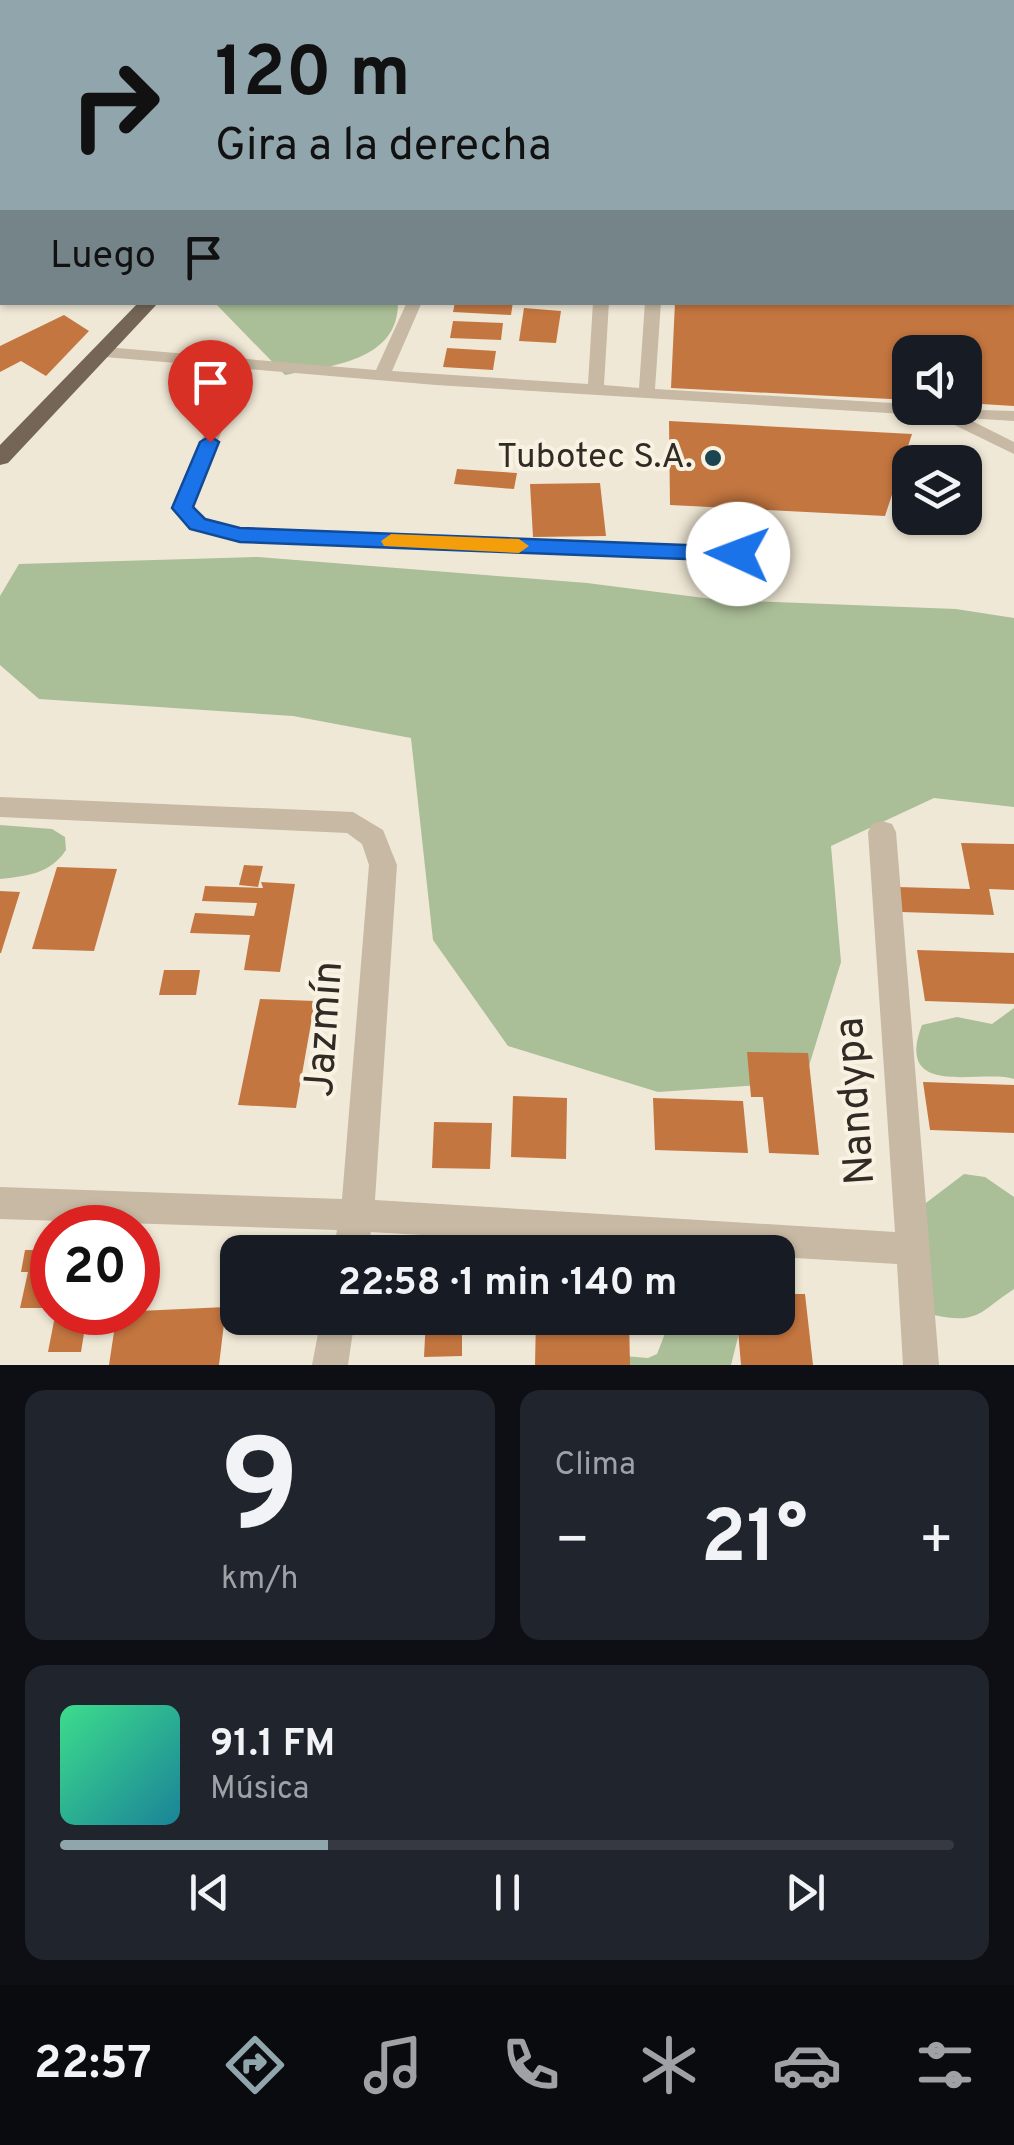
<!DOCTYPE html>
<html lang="es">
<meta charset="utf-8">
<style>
:root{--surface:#171b24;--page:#20242c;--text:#f1f3f6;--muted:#9ea1a6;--line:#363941;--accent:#91a5ac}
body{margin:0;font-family:Overpass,sans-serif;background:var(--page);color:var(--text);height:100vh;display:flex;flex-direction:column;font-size:38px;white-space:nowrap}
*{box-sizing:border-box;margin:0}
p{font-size:32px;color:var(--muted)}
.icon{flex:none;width:55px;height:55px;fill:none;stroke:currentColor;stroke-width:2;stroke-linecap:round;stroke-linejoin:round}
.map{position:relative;height:1365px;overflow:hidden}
.drawer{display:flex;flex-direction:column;gap:25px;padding:25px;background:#0d0f14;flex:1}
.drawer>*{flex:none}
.guide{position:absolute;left:0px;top:0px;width:1015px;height:305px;box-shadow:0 2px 8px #0004;background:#91a5ac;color:#111;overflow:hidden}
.controls{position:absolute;left:892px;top:335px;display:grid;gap:20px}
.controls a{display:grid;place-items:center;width:90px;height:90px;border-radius:20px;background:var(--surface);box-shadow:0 2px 8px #0004;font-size:50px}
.speed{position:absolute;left:30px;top:1205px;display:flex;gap:20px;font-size:50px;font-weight:700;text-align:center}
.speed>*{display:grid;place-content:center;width:130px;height:130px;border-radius:50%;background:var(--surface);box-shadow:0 2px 8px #0004;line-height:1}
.speed .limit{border:15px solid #d22;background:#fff;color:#111}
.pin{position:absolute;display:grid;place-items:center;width:85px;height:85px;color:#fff;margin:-102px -42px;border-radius:50% 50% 50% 0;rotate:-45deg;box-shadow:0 0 10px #0007}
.pin .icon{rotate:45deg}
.me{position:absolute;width:110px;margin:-55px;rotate:272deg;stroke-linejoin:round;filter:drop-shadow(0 0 8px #0008)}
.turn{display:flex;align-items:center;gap:35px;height:210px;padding:0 50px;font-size:45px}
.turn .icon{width:130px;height:130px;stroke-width:2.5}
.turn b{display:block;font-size:70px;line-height:85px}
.then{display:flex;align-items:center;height:95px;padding:0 50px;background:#0003;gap:20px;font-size:38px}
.big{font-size:75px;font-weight:700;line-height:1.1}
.drawer .widget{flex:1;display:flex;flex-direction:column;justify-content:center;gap:15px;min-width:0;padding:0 35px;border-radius:20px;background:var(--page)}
.drawer .dial{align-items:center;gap:0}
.dial b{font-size:130px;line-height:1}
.song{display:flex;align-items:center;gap:30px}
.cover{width:120px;height:120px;border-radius:15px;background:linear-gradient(135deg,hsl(150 70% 55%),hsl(190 70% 35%))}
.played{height:10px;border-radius:5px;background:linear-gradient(90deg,var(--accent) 30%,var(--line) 30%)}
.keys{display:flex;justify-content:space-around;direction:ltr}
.heat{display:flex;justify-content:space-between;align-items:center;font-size:55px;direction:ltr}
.drawer .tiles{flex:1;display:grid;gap:25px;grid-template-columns:1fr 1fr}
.widget:last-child{grid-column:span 2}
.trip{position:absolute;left:220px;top:1235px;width:575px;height:100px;border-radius:20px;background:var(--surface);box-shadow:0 2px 8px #0004;font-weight:700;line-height:100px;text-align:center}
.dock{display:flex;height:160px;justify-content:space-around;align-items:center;background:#090b0e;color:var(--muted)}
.dock .icon{width:70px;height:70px}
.dock .current{color:var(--accent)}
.dock b{font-size:45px;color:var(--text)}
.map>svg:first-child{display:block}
</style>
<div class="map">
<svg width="1014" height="1365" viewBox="0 0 1014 1365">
<rect width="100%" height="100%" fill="#f0e8d6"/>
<path fill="#aabe97" d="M215,303h183c0,58 -67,63 -113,72z
M258,557l329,26 133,17 236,9 58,9v189l-80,-9 -103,48 10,116 -37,120 -146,10 -150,-46 -75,-106 -22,-202 -118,-22 -254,-17 -39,-34v-69l19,-32z
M0,825l52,4 13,8 1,13c-16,24 -39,26 -66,29z
M1014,1008v71c-31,-11 -121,22 -92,-54l35,-8 35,7z
M964,1174l21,3 29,20v92c-34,22 -35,36 -80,26l-12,-109z
M671,1318h63l6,11 -9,36h-145l26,-10 36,3 9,-4z"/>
<path fill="#c47640" d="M455,302h58l-2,13 -58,-3z
M675,302h339v104l-49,-3v-51h-55v48l-239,-12z
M524,308l37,3 -5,32 -37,-2z
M64,315l25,16 -43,45 -25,-15 -21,11v-26z
M453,321l50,2 -2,17 -51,-2z
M447,348l49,3 -3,19 -50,-3z
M669,421l243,13 -27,82 -215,-11z
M457,469l60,4 -3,16 -60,-5z
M600,483l6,53 -73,1 -3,-53z
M961,843l53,1v46l-25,-1 5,26 -93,-3 -4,-25 73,2z
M244,865l19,1 -5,21 -19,-2z
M57,867l60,2 -23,82 -62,-2z
M261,882l34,2 -15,88 -36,-2 6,-35 -60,-2 5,-20 59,3 3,-13 -55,-2 3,-15 58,2z
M0,891l20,1 -19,61h-1z
M917,950l97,3v51l-89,-3z
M164,970h36l-4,25h-37z
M260,999l55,2 -19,107 -58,-3z
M747,1052l61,1 11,102 -50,-2 -6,-56h-12z
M923,1082l91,3v48l-84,-3z
M513,1096l54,2 -1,61 -55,-2z
M653,1098l90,3 5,52 -93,-3z
M434,1122l58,1 -2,46 -58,-1z
M25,1250h27v58h-32l8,-36h-7z
M778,1294h27l8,71h-72l-4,-47h41z
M226,1307l-7,58h-110l8,-53z
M426,1318h36v38l-38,1z
M536,1318h93l1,47h-95z
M54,1321h32l-5,31h-33z"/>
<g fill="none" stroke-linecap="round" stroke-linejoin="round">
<path fill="#c7b9a3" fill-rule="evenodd" d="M0,278l2,1v8l-2,1z
M407,302h15l-30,69 196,13 5,-82h16l-5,83 35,3 6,-86h16l-6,87 255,15v4l104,3v10l-48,-3 48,24v12l-78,-38 -500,-31 -331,-28 -8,-5 8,-5 271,23z
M221,408l8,5 -38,94 12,13 37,9 498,19 9,6 -9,6 -498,-19 -49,-13 -18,-20 40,-95z"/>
<path fill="#c7b9a3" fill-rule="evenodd" d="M0,24l2,1v8l-2,1z
M1012,40h2v10h-2z
M0,194h2v10h-2z
M0,797l353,15 30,18 14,35 -22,335 520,32 -27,-400 4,-8 10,-3 10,3 4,8 43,533h-36l-6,-101 -119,-7v-5h-73l-334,-20 -4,20h-34l4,-22 -337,-11v-32l342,12 27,-334 -7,-21 -15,-11 -347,-16z
M321,1318h34l-7,47h-36z"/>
<path fill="#746556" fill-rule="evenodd" d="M139,302h20l-151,161 -8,2v-20z"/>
</g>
<path fill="#1a73e8" stroke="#114b97" stroke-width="2.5" d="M210,436l9,6 -26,65 12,12 35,9 498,19 10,7 -10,7 -498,-19 -50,-13 -18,-21 28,-66z"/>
<path fill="#f59e0b" d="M391,534l128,5 10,7 -10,7 -135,-7 -3,-5z"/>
<circle fill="#1c4552" stroke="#f8f2e2" stroke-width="4" cx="713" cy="458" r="10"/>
<g text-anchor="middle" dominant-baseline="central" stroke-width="8" stroke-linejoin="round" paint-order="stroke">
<g font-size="35" fill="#322b25" stroke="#f8f2e2" text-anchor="end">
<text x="693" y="458">Tubotec S.A.</text>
</g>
<g font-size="42" fill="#322b25" stroke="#f8f2e2">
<text transform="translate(326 1029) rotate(-86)">Jazmín</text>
<text transform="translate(857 1101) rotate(-94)">Nandypa</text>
</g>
</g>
</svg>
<div class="controls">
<a><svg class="icon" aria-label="sound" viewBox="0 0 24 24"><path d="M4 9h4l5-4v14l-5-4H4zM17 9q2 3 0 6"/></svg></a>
<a><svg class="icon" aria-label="layers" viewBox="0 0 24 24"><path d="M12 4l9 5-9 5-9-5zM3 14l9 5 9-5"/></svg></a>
</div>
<div class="speed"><div class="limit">20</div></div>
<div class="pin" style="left:210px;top:442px;background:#d93025"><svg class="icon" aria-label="arrive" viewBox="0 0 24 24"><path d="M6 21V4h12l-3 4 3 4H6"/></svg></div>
<svg class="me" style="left:738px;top:554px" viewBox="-20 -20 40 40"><circle r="19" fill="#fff"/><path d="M0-13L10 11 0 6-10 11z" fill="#1a73e8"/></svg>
<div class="trip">22:58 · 1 min · 140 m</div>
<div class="guide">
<div class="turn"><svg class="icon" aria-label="right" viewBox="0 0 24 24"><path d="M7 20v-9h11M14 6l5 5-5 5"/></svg><div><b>120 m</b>Gira a la derecha</div></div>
<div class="then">Luego<svg class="icon" aria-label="arrive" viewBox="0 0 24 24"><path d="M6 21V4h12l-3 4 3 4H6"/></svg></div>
</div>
</div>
<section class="drawer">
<div class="tiles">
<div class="widget dial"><b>9</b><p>km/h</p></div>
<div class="widget"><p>Clima</p>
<div class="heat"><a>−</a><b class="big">21°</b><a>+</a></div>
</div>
<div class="widget">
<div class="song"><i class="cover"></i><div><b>91.1 FM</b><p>Música</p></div></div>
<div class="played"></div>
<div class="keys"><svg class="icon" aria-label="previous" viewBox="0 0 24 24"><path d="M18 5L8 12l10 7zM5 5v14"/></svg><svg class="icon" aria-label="pause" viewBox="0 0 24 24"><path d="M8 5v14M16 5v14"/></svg><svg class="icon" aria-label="next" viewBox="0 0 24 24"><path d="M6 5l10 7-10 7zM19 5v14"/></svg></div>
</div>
</div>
</section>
<nav class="dock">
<b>22:57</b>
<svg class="icon current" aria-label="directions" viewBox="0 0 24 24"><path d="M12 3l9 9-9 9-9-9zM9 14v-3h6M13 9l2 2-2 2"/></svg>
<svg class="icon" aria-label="music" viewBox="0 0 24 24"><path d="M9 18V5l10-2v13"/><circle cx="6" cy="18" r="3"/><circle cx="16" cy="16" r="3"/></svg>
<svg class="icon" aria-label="phone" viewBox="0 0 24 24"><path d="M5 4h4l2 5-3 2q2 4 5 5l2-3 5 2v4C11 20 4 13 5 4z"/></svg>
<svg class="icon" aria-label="climate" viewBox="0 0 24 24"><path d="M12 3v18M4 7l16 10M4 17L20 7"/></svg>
<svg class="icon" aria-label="car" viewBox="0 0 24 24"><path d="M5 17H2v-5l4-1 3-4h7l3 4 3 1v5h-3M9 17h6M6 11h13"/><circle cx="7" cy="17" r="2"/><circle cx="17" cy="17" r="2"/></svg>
<svg class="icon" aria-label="filters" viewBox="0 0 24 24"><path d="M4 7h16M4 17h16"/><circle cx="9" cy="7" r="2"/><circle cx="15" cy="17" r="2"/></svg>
</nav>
